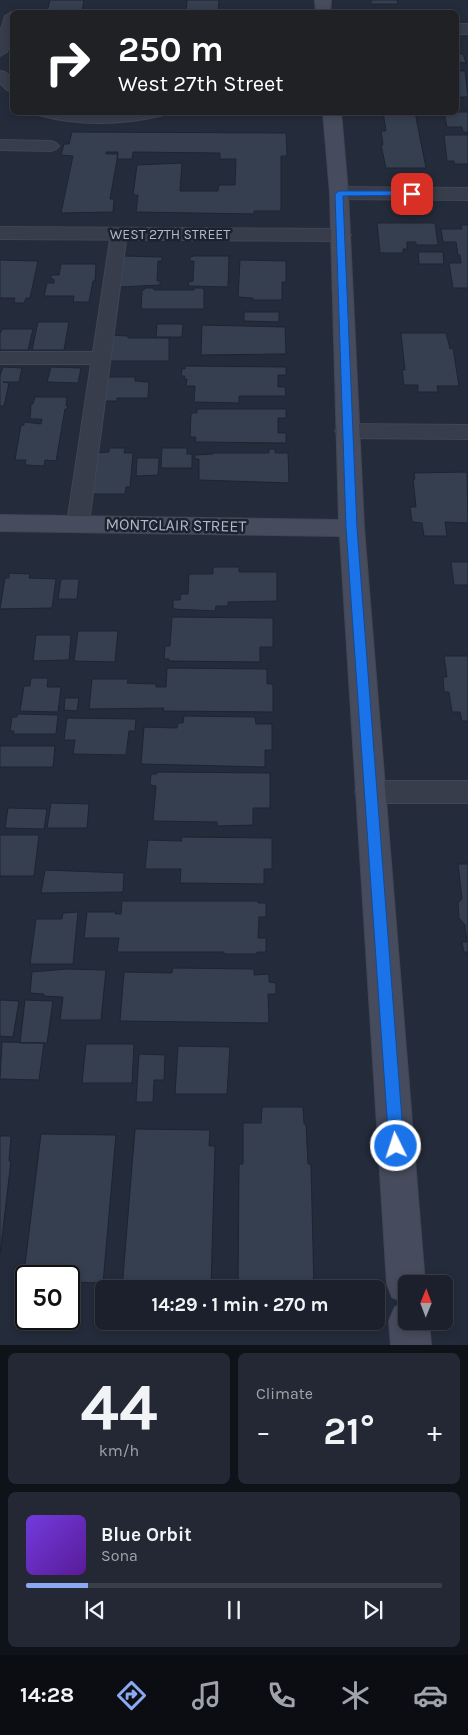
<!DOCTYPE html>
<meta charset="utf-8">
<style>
:root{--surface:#1b202c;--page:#242834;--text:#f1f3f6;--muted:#a0a3a9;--line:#393e48;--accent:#8ba9f2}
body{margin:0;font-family:Karla,sans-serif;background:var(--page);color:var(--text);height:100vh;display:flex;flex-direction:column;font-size:19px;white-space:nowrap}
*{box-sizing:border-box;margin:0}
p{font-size:16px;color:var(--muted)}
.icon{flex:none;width:28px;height:28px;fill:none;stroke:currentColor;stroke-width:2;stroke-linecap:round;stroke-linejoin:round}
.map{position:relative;height:1345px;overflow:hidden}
.sheet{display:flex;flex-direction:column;gap:8px;padding:8px;background:#0f1218;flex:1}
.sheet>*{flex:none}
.hud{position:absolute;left:10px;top:10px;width:449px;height:105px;border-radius:8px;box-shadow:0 2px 8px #0003,0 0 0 1px var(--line);background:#202124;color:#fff;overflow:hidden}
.needle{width:32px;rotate:1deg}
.buttons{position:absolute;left:398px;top:1275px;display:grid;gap:10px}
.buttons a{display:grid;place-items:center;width:55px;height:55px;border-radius:8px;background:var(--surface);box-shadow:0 2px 8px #0003,0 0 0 1px var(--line);font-size:25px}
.speed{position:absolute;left:15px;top:1265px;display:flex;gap:10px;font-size:25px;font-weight:700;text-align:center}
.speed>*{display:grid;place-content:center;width:65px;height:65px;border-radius:50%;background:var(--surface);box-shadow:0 2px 8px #0003,0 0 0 1px var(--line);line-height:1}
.speed .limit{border:2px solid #111;border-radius:8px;background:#fff;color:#111}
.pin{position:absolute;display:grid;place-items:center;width:42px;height:42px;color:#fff;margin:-21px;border-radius:10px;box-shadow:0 2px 8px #0006}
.me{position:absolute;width:55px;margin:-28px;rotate:356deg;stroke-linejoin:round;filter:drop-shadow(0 0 4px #0008)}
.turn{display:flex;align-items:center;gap:18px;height:105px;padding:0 25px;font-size:22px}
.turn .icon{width:65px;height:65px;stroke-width:2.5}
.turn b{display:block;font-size:35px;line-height:42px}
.big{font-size:38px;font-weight:700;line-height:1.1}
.sheet .widget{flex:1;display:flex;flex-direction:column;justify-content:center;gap:8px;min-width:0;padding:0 18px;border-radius:8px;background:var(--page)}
.sheet .dial{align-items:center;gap:0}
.dial b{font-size:65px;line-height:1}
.song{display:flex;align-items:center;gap:15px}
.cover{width:60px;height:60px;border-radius:8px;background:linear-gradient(135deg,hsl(260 70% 55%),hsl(270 70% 35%))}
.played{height:5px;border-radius:2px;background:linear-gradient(90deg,var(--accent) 15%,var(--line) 15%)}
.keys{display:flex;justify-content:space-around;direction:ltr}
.heat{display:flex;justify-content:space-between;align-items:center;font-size:28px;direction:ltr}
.sheet .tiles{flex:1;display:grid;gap:8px;grid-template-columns:1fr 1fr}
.widget:last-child{grid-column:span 2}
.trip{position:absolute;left:95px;top:1280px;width:290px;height:50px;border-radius:8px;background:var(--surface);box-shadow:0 2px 8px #0003,0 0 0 1px var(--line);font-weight:700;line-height:50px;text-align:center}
.dock{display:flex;height:80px;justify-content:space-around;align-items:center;background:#0b0d12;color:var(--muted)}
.dock .icon{width:35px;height:35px}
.dock .active{color:var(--accent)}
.dock b{font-size:22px;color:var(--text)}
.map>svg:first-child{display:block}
</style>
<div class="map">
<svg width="468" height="1345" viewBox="0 0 468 1345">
<rect width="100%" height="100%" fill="#242b3a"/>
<path fill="#363f50" stroke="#1e2431" d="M50,0h34l-2,12h-35z
M187,0h32l-1,12h-32z
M371,0h26l1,4h-27z
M456,54h7l3,9 -10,-1z
M456,71h9l3,26h-12z
M383,112h32l11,56h-40l-5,-23h2l-2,-14h5z
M444,112h24v20h-5l-1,-5h-15z
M72,132l214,1 1,23h-6v55h-27v3l-118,-2 2,-17h-5l4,-30 45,-2 -2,28h38l1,-6h16l1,-26h-16v-6l-87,-1 -1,7h-15l1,-7h-12v2h12l-8,45h4l-1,13 -52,1 12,-57 -12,-1 3,-11h5z
M444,135h24v29h-14v-3h-7z
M377,223h58l3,22h-22v-3h-9v7h-4v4h-23z
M461,225h7v63h-15l-4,-25h12l-1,-8h-2l-2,-13h-13l-2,-13h21z
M418,252h25l1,12h-25z
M124,256l38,1v4h-4l-1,20h3v4l-40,2z
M194,256h35l-1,31 -40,-1 1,-4 4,-1 1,-20h-4v-4z
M0,260l38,1 -8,37h-4l-2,5h-10l1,-5h-15z
M240,260l46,1v21h-4v18h-29v-2l-15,-1z
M61,264h35l-1,17h-2l-4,21h-16l1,-6h-30l3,-13h7v-4h-3v-4h8z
M145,288h8l1,2h40v-2h8l2,2v19h-63l1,-19h2z
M244,312h35v10l-35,-1z
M38,322h31l-5,28h-32z
M157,324h26l-1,13h-26z
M202,325l83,2 1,27 -85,1z
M3,329h30l-5,21h-28v-17z
M401,333h45l4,16 3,-1 6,38h-22l1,6h-20v-7h-14l-2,-15h3z
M110,335l18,1v2h41v23h-59z
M185,366l101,1v8h-8v12h7l1,9h-47v7l-45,-1 1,-16h-9l1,-7h-3l1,-3h-4l1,-7h3z
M3,367l19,1 -3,14h-16l6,1 -5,23h-4v-30z
M51,367l30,1 -3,15 -31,-1z
M105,377h30v4l14,1 -1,16h-31v3h-15z
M35,397h32l-1,9h2l-1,3h-2l-9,52 -11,-1 -1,6 -19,-1 1,-5h-11l6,-35h3v-3l17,2 1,-5h-12l1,-15h2z
M197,409h89v9h-8v15h8v10l-91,-1 1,-5h-6l1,-24h6z
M109,448h16l-1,5h9l-3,34h-4l-1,7h-32l2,-41 14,-1z
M162,448h25v6h5v14h-31z
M269,449h6v4h13l1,30 -90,-3v-21h-4v-4l18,-1v-1h56z
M137,458h22l-1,17 -22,1z
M467,472l1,51 -23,-1 2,14h-23l-2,-13 -10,-1 -2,-15h6l-3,-28h2l-1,-6z
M451,562h17v23h-14z
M213,567h26v5h38v29l-49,1v4h-12l-1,5 -42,-2v-9h7l1,-6h7l1,-20h24z
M9,573l21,1 -1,4 27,1 -4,29 -52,1 5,-31h4z
M61,579h18l-2,20h-19z
M172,617l101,1v29h-13v15l-91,-1v-2h-5l1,-13h5z
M78,631h40l-3,31 -41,-1z
M36,635h35l-2,25 -36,1z
M444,656h24v65h-6l-2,-9h-8l-3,-20h-5l-1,-15h4z
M167,668l100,1v15h6v28l-110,-1 1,-3 -75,1 3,-30h36l-1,4 29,1v3h10z
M31,678h17l-1,9h14l-3,25 -38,-1 4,-25h6z
M65,698h14l-2,13 -13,-1z
M17,714l41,1 -2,19h-43l1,-3h-4l2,-14h5z
M184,716l71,1 1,7h16v26h-7v17l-124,-3 3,-37 33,1 1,-5h5z
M67,718l69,1 -1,12h-6l-3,24 -53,-1 2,-14h-11z
M0,746h55l-2,21h-53z
M157,772l113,1v35h-17v17l-36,1v-4l-64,-1 3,-35 -6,-1 1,-11h6z
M51,803l38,1 -2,24h-40z
M8,808l39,1 -3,20 -39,-1z
M0,835h39l-5,41h-34z
M181,837l91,1v31h-8v15l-84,-1 1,-14h-36l3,-29 34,1z
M458,864h10v92v-4h-4l-2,-10h5l-2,-17 -6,-7 -1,-15 4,-4z
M45,870l79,3 -1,19 -82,1z
M122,901h136v2h8v14h-7l-1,21h8v14h-9v2h-33v-2h-107l2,-14h-35l3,-26h29l-1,2h6z
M78,912l-5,52h-43l6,-45h26l1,-6z
M173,968l81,1v6l15,-1v8l7,1v11h-8l1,29 -149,-2 4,-49 48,1z
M68,969l38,1 -5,50h-41l3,-23 -19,-1v-2l-14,-1 2,-21z
M0,1000l19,1 -6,36 -13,-1z
M25,1000l28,1 -6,42h-27z
M2,1042l42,1 -5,37 -39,-1z
M86,1044h48l-2,39h-50z
M178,1046l52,1 -3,47h-52z
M139,1054l26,1 -1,25h-10l-1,22h-17z
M262,1107h41l1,17h2l2,40h3l3,125h-76l1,-125h4v-41h18z
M135,1129l75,1 -1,16h6l-4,143h-89z
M41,1134l75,1 -13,148 -34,-1v-6h-43v5h-3z
M0,1136h11l-2,25h2l-11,93z"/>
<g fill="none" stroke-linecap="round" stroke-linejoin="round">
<g stroke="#404653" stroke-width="2">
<path id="lane" d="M12,12h2l-2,23 -5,17 -7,4v-24l5,-16z
M0,71l5,1 7,7v12l-5,-1 -7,-7z
M36,112l50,2 80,-2 -2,3c-41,10 -85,11 -126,0z
M0,140l51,1 5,2 3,3 -3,3 -5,2 -51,-1z
M119,228l6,1 2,4 -38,290 -3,5 -8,2 -8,-2 -3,-5 24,-159h-91v-12h93l18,-119 2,-4z"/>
</g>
<g stroke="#404653" stroke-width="2">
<path id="street" d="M456,24h12v10h-12z
M339,187l129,1v12l-129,-1 -7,-2 -2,-4 2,-4z
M0,227l341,2 7,2 3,4 -3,4 -7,2 -341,-2z
M347,424l121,1v14l-121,-1 -8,-2 -4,-5 4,-5z
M370,781h98v22h-98l-11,-3 -4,-8 4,-8z"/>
</g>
<g stroke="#404653" stroke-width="2">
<path id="secondary" d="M315,0h16l-1,12h-14z
M323,112h18l7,81 16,335 61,756h-19v37h23l2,24h-40l-2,-24 6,-14 10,-4 -13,-6 -5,-13 -47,-748 -340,-5v-16l339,5 -9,-327z"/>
</g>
<use href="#lane" fill="#373d4b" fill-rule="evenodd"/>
<use href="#street" fill="#373d4b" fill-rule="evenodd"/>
<use href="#secondary" fill="#464c5d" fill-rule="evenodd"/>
</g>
<path fill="#1a73e8" stroke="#114b97" d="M412,191l2,1v3l-71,1 14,332 47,618 -2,5 -6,2 -5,-2 -2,-5 -43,-618 -11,-334 4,-3z"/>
<g text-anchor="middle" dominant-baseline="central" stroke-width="5" stroke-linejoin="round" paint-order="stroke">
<g font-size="14" fill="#b3b8c6" stroke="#1c222f">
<text x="170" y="234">WEST 27TH STREET</text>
</g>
<g font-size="16" fill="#b3b8c6" stroke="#1c222f">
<text transform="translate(176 525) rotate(1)">MONTCLAIR STREET</text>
</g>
</g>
</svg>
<div class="buttons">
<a><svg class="needle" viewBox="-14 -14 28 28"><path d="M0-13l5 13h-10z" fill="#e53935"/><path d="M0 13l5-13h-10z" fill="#a0a3a9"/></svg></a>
</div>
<div class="speed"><div class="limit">50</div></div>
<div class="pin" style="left:412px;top:194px;background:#d93025"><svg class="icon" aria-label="arrive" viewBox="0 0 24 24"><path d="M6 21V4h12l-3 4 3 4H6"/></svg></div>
<svg class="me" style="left:396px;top:1146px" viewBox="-20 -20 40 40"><circle r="17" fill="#1a73e8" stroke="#fff" stroke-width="3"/><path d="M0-11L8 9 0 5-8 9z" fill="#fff"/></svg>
<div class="trip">14:29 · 1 min · 270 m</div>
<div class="hud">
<div class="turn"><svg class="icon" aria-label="right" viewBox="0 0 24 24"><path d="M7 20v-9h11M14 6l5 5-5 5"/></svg><div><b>250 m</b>West 27th Street</div></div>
</div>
</div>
<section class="sheet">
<div class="tiles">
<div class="widget dial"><b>44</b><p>km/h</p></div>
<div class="widget"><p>Climate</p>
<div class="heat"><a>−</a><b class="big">21°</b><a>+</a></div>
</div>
<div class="widget">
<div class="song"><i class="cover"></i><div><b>Blue Orbit</b><p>Sona</p></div></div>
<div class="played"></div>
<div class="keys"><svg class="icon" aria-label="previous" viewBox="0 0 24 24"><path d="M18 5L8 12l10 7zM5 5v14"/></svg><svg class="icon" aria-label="pause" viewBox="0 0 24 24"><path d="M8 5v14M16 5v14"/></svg><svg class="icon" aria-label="next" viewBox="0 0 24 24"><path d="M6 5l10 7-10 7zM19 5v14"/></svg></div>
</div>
</div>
</section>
<nav class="dock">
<b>14:28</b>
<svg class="icon active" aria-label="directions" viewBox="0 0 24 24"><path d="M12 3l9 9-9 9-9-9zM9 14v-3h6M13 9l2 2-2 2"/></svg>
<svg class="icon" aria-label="music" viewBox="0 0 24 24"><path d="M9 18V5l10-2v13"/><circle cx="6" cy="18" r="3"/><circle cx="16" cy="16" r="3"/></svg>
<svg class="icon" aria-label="phone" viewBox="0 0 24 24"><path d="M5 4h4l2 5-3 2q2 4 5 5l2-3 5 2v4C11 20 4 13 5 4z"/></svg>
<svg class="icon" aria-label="climate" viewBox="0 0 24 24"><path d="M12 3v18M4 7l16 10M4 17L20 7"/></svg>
<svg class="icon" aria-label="car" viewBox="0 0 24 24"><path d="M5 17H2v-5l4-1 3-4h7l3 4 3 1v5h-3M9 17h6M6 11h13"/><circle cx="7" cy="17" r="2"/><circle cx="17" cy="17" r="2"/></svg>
</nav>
